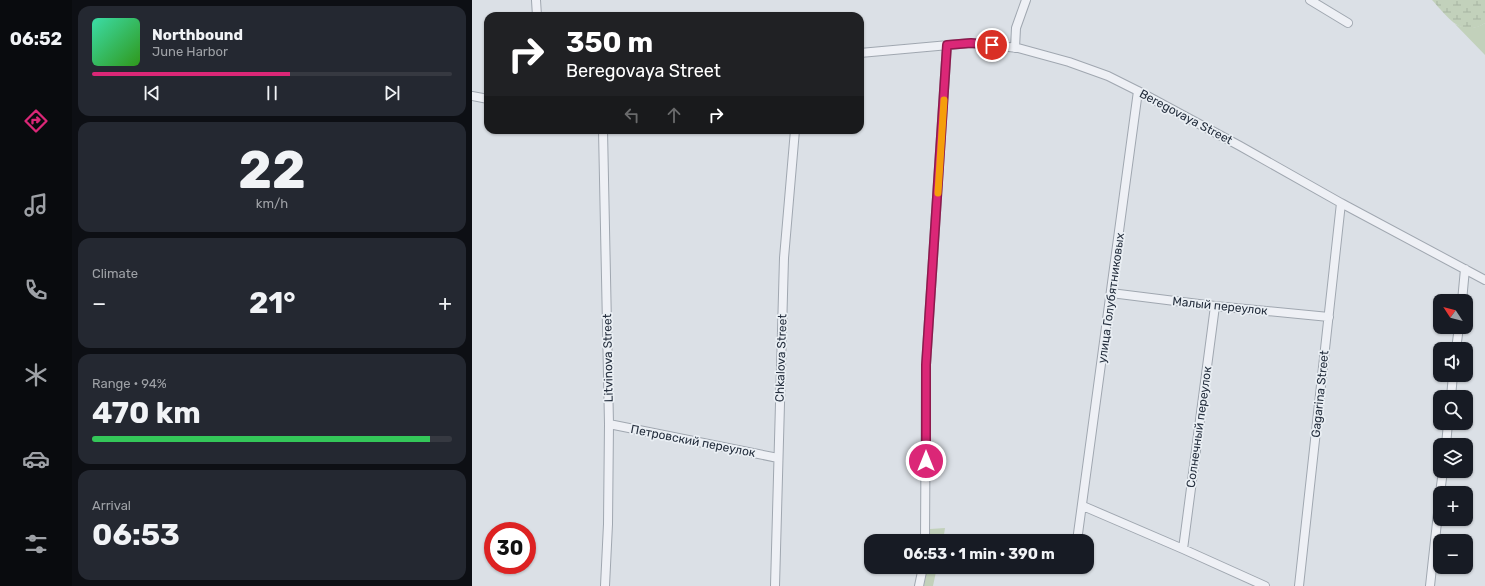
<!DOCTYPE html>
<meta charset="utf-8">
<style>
:root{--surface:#171b24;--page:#242831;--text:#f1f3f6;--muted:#9ea1a6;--line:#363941;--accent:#db2777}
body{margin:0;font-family:Rubik,sans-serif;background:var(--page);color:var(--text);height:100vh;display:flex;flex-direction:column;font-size:15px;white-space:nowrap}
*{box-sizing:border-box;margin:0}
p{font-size:13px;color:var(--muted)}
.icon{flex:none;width:22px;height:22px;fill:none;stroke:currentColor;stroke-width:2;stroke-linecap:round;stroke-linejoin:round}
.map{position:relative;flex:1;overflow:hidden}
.panel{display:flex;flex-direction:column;gap:6px;padding:6px;background:#0d0f14;width:400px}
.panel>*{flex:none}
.guide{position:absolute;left:12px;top:12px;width:380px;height:122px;border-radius:12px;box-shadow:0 1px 3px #0004;background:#202124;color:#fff;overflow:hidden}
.needle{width:26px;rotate:306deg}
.buttons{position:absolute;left:961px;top:294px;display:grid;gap:8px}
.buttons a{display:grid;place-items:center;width:40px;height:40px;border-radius:8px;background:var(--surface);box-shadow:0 1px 3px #0004;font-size:20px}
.speed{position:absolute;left:12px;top:522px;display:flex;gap:8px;font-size:20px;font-weight:700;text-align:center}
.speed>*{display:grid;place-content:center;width:52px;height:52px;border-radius:50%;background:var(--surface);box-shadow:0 1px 3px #0004;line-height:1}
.speed .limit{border:6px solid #d22;background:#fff;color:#111}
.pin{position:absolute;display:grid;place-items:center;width:34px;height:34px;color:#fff;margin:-17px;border:2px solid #fff;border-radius:50%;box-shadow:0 1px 4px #0007}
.me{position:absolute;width:44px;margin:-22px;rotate:0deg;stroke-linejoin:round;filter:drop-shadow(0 0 3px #0008)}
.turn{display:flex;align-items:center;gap:14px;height:84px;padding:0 16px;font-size:18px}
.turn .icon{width:52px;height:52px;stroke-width:2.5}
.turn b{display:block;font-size:28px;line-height:34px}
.lanes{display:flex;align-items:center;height:38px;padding:0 16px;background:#0003;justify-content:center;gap:20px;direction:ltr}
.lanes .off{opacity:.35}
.big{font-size:30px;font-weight:700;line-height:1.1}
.panel .tile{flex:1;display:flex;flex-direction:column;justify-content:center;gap:6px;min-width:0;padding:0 14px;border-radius:12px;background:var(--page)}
.panel .dial{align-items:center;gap:0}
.dial b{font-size:52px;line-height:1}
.song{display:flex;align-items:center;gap:12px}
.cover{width:48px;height:48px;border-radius:6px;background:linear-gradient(135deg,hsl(160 70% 55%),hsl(110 70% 35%))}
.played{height:4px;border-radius:2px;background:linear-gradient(90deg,var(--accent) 55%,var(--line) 55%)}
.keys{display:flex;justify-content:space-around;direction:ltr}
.heat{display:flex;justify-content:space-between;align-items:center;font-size:22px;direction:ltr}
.charge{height:6px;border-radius:3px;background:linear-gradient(90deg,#34c759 94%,var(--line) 0)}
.trip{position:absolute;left:392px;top:534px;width:230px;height:40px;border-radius:12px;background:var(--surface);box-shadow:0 1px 3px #0004;font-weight:700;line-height:40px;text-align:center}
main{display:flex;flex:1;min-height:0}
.dock{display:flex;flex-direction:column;width:72px;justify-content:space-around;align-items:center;background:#090b0e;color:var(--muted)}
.dock .icon{width:28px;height:28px}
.dock .selected{color:var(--accent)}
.dock b{font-size:18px;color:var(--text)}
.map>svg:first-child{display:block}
</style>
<main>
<nav class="dock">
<b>06:52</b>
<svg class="icon selected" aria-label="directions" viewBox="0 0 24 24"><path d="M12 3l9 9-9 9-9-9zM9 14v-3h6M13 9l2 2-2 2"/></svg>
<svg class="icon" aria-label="music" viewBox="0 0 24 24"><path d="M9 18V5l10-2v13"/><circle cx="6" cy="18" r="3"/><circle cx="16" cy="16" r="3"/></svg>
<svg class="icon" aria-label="phone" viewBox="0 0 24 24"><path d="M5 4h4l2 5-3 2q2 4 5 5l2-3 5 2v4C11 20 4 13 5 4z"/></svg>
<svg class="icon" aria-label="climate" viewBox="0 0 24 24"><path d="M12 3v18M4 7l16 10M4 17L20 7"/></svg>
<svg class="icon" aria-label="car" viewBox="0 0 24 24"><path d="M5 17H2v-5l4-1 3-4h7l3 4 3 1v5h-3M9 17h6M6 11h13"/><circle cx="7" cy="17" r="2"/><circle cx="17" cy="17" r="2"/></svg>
<svg class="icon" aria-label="filters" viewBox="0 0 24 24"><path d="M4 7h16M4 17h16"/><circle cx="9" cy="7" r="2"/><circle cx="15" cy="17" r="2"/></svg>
</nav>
<section class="panel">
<div class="tile">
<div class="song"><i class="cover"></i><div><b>Northbound</b><p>June Harbor</p></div></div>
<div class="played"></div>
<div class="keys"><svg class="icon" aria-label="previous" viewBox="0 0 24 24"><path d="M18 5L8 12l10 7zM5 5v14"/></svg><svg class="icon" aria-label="pause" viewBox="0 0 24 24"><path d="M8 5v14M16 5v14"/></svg><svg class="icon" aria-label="next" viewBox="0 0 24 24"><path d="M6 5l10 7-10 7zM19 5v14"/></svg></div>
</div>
<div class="tile dial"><b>22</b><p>km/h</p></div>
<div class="tile"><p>Climate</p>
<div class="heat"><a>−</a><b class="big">21°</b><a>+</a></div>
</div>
<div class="tile"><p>Range · 94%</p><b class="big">470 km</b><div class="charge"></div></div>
<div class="tile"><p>Arrival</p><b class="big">06:53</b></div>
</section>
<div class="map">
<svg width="1013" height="586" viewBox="0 0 1013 586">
<defs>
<pattern id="wetland-marsh" width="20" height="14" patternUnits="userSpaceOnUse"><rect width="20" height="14" fill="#c2d1bb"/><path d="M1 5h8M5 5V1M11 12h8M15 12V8" fill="none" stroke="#a7b4a2"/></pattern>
</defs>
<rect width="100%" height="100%" fill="#dbe0e6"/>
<path fill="#c2d1bb" d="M1013,23v32l-30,-31c11,5 19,6 30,-1z
M473,528l-2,13h-14l1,-12z
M455,567h10l-4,19h-9z"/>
<path fill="url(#wetland-marsh)" d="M960,0h53v23c-24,16 -38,-7 -53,-23z"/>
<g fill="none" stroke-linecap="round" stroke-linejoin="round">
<g stroke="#a0a7b0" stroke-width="10">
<path id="minor" d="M64,0l1,16
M838,0l38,23
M543,48l1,-20 10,-28
M388,53l111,-10 47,5 51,14 39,14 30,15 102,55 101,57 144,77
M0,96l16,3
M131,130l6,294 -1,100 -3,62
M639,293l104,13 114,11
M990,301l3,-32
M984,349l3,-22
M979,397l2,-22
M137,424l169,34
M974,445l2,-22
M968,493l3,-22
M611,506l100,43 82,37
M453,541l1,-176 21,-320
M605,541l61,-450
M711,549l32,-243
M303,586l9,-328 11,-128
M447,586l4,-19
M827,586l42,-383
M958,586l10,-91"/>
</g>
<use href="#minor" stroke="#eef0f5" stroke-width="8"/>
</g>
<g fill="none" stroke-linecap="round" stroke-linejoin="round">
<g stroke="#8e194d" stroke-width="10">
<path id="route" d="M454,461v-96l21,-320 24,-2 21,2"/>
</g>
<use href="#route" stroke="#db2777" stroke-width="7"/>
<path stroke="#f59e0b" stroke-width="7" d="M466,193l6,-93"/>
</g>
<g text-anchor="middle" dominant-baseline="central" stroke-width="3.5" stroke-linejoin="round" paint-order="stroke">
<g font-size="12" fill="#242e3d" stroke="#eaeff4">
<text transform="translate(714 117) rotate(28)">Beregovaya Street</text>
<text transform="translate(639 298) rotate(-82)">улица Голубятниковых</text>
<text transform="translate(748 306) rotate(6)">Малый переулок</text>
<text transform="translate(136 358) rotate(-91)">Litvinova Street</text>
<text transform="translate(309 358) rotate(-88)">Chkalova Street</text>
<text transform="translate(848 394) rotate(-84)">Gagarina Street</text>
<text transform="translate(727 427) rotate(-82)">Солнечный переулок</text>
<text transform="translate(221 441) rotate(11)">Петровский переулок</text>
</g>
</g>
</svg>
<div class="buttons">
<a><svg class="needle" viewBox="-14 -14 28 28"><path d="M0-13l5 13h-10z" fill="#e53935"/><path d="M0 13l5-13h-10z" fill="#9ea1a6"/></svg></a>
<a><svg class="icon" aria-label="sound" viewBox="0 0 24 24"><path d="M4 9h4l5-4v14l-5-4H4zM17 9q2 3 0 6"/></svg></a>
<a><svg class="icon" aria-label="search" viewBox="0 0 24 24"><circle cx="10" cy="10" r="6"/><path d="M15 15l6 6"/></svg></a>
<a><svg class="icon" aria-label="layers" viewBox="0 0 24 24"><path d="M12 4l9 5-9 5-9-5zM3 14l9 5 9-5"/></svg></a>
<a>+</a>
<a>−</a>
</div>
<div class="speed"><div class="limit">30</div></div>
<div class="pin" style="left:520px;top:45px;background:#d93025"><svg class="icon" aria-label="arrive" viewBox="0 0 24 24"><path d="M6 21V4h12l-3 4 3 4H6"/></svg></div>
<svg class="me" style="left:454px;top:461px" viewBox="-20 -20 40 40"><circle r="17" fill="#db2777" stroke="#fff" stroke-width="3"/><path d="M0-11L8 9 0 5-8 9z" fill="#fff"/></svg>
<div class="trip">06:53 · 1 min · 390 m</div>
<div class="guide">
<div class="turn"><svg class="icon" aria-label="right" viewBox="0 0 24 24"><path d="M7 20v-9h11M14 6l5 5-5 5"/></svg><div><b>350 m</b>Beregovaya Street</div></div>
<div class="lanes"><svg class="icon off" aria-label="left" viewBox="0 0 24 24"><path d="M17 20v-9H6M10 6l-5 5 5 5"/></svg><svg class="icon off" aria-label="ahead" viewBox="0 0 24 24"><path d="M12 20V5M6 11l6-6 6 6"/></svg><svg class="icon" aria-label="right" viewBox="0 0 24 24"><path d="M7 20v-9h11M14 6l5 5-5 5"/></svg></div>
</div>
</div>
</main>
